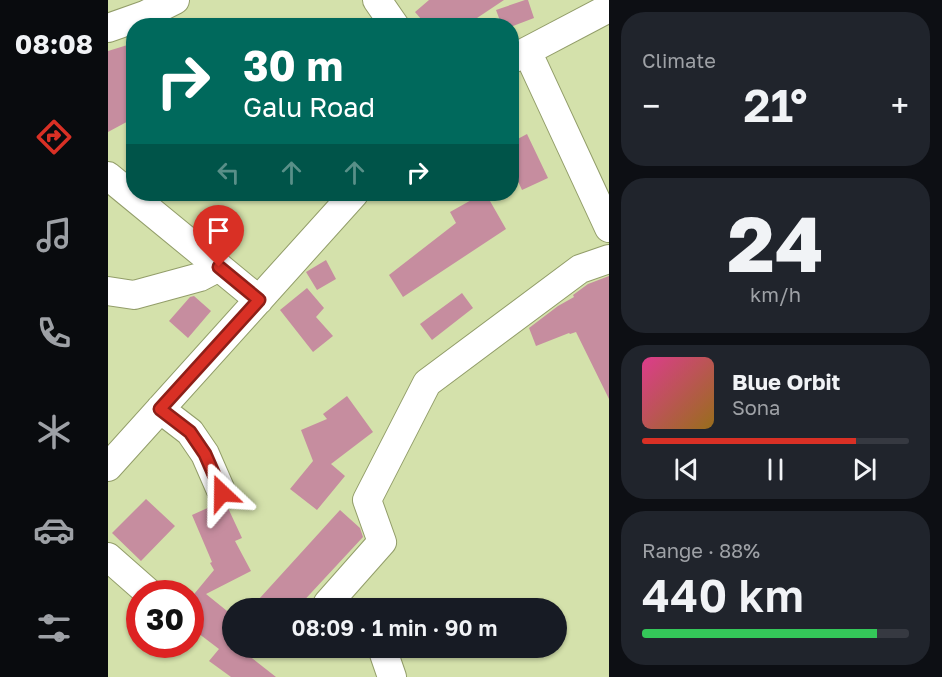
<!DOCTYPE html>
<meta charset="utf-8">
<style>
:root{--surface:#171b24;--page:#20242c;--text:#f1f3f6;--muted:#9ea1a6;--line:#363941;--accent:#d93025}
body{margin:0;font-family:"Golos Text",sans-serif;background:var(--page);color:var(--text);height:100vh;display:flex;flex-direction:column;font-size:22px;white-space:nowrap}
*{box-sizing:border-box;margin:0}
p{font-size:20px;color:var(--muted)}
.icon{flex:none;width:33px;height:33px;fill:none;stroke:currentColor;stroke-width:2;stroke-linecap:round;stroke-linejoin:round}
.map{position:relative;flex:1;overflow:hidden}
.side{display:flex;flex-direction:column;gap:12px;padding:12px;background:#0d0f14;width:333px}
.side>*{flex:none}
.top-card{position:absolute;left:18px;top:18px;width:393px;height:183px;border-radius:24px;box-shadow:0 2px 4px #0004;background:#00695c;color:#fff;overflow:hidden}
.speed{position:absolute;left:18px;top:580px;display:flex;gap:12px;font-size:30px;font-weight:700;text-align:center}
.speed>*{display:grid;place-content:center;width:78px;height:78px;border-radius:50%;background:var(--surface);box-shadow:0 2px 4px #0004;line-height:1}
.speed .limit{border:9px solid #d22;background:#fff;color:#111}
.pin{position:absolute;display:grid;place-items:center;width:51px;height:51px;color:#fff;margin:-62px -26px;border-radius:50% 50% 50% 0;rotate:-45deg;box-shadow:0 0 6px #0007}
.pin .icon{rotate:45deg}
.me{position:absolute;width:66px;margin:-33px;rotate:337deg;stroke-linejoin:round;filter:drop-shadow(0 0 4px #0008)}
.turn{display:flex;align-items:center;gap:21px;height:126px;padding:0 18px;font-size:27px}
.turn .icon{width:78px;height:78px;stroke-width:2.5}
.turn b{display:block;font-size:42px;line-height:51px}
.lanes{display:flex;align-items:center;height:57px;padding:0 18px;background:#0003;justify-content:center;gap:30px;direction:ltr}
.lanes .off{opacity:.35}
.big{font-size:45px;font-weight:600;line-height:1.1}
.side .card{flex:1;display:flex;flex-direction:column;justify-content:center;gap:9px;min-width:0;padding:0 21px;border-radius:24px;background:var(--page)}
.side .dial{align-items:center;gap:0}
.dial b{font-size:78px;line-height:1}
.song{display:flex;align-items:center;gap:18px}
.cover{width:72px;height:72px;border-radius:9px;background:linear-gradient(135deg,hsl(330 70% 55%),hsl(40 70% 35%))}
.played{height:6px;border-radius:3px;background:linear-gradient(90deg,var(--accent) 80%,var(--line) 80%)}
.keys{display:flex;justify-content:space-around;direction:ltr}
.heat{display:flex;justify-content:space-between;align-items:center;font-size:33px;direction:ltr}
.charge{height:9px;border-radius:4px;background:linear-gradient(90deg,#34c759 88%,var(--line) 0)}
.trip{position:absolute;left:114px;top:598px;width:345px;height:60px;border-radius:30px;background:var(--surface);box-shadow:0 2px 4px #0004;font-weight:600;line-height:60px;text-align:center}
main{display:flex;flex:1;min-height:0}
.menu{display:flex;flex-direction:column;width:108px;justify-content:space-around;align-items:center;background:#090b0e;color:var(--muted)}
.menu .icon{width:42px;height:42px}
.menu .selected{color:var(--accent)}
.menu b{font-size:27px;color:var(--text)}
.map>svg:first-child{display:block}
</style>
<main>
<nav class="menu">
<b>08:08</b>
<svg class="icon selected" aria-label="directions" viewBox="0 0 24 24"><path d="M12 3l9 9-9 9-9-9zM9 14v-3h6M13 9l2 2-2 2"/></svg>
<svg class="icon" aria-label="music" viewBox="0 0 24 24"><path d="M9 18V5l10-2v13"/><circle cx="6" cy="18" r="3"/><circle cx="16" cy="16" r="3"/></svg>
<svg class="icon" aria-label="phone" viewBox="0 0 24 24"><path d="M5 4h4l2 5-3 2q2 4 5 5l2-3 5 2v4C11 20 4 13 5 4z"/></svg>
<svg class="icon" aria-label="climate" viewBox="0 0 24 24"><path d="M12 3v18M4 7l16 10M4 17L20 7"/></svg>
<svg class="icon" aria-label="car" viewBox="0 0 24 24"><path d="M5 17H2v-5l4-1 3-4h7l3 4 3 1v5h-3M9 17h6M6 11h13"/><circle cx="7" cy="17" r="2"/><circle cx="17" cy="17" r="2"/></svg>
<svg class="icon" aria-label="filters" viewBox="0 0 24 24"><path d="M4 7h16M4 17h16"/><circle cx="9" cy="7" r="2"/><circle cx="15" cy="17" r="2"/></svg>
</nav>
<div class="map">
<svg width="501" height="677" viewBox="0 0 501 677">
<rect width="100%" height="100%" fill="#d4e1ab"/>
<path fill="#c68d9f" d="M321,0h75l-39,26h-38l-12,-14z
M417,0h3l6,18 -21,8h-11l-6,-16z
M26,43v75l-26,14v-81z
M419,134l21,44 -26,12 -10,-22v-26z
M374,194h4l20,35 -103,68 -14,-22 67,-52 -6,-11z
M218,260l10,19 -19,11 -11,-18z
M501,276v123l-33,-67 -6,2 -1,-1 -33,13 -7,-18 29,-22 16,-9 -1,-2 15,-11z
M199,288l17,20 -8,9 17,19 -20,16 -33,-42z
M354,293l11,15 -41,32 -12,-16z
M86,296l17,15 -23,27 -19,-17 21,-24z
M239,396l26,36 -42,32 14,12 -28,34 -27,-21 23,-28 -12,-31 26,-11 -4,-5z
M38,499l29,27 -34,35 -29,-28z
M104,506l8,3 8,-1 14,30 -7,3 16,30 -45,23 26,21v33h7l37,29h-45l-22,-16 10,-12 -29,-22v-28l24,-29 -4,-7 2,-1 -20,-47z
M232,510l20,18 3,9 -65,70 -7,-6 -7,8h-34z"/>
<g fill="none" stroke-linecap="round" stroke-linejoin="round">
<g stroke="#929d69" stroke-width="30">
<path id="minor" d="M269,0l18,26
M0,28l37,-13 30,-15
M419,51l82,177
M404,59l97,-51
M0,176l151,124
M0,291l26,4 66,-18 19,-10
M52,409l30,23 15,22 17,39
M0,467l246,-273
M0,557l42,37
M222,609l-2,-6 54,-61 -15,-42 60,-117 153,-114 29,-10
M274,648l10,29"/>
</g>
<use href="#minor" stroke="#fff" stroke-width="28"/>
</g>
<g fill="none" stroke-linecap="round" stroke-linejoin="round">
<g stroke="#8d1f18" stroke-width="15">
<path id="route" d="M111,267l40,33 -99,109 30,23 15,22 17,39"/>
</g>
<use href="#route" stroke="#d93025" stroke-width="10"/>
</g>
</svg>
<div class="speed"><div class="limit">30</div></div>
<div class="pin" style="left:111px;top:267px;background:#d93025"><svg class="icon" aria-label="arrive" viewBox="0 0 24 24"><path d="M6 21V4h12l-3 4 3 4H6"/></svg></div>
<svg class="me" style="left:114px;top:493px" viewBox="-20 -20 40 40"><path d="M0-17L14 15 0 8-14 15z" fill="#d93025" stroke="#fff" stroke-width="4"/></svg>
<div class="trip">08:09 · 1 min · 90 m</div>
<div class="top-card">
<div class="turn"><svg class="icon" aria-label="right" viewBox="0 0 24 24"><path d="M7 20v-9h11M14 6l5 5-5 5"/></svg><div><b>30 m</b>Galu Road</div></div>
<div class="lanes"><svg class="icon off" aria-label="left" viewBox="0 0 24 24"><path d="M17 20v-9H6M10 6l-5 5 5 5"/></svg><svg class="icon off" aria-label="ahead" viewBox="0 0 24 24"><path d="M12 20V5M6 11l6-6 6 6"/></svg><svg class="icon off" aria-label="ahead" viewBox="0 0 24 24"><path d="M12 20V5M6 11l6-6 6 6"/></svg><svg class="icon" aria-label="right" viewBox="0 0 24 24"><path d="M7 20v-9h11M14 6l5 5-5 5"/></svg></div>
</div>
</div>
<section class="side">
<div class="card"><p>Climate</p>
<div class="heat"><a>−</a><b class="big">21°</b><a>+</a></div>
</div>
<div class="card dial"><b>24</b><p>km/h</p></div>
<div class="card">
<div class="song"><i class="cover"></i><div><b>Blue Orbit</b><p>Sona</p></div></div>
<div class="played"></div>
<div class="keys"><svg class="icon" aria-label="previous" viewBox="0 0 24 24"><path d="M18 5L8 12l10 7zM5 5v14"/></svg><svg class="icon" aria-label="pause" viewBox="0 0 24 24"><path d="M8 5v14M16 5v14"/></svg><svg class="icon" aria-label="next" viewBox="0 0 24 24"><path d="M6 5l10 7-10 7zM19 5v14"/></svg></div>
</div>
<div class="card"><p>Range · 88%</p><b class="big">440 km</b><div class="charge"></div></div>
</section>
</main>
